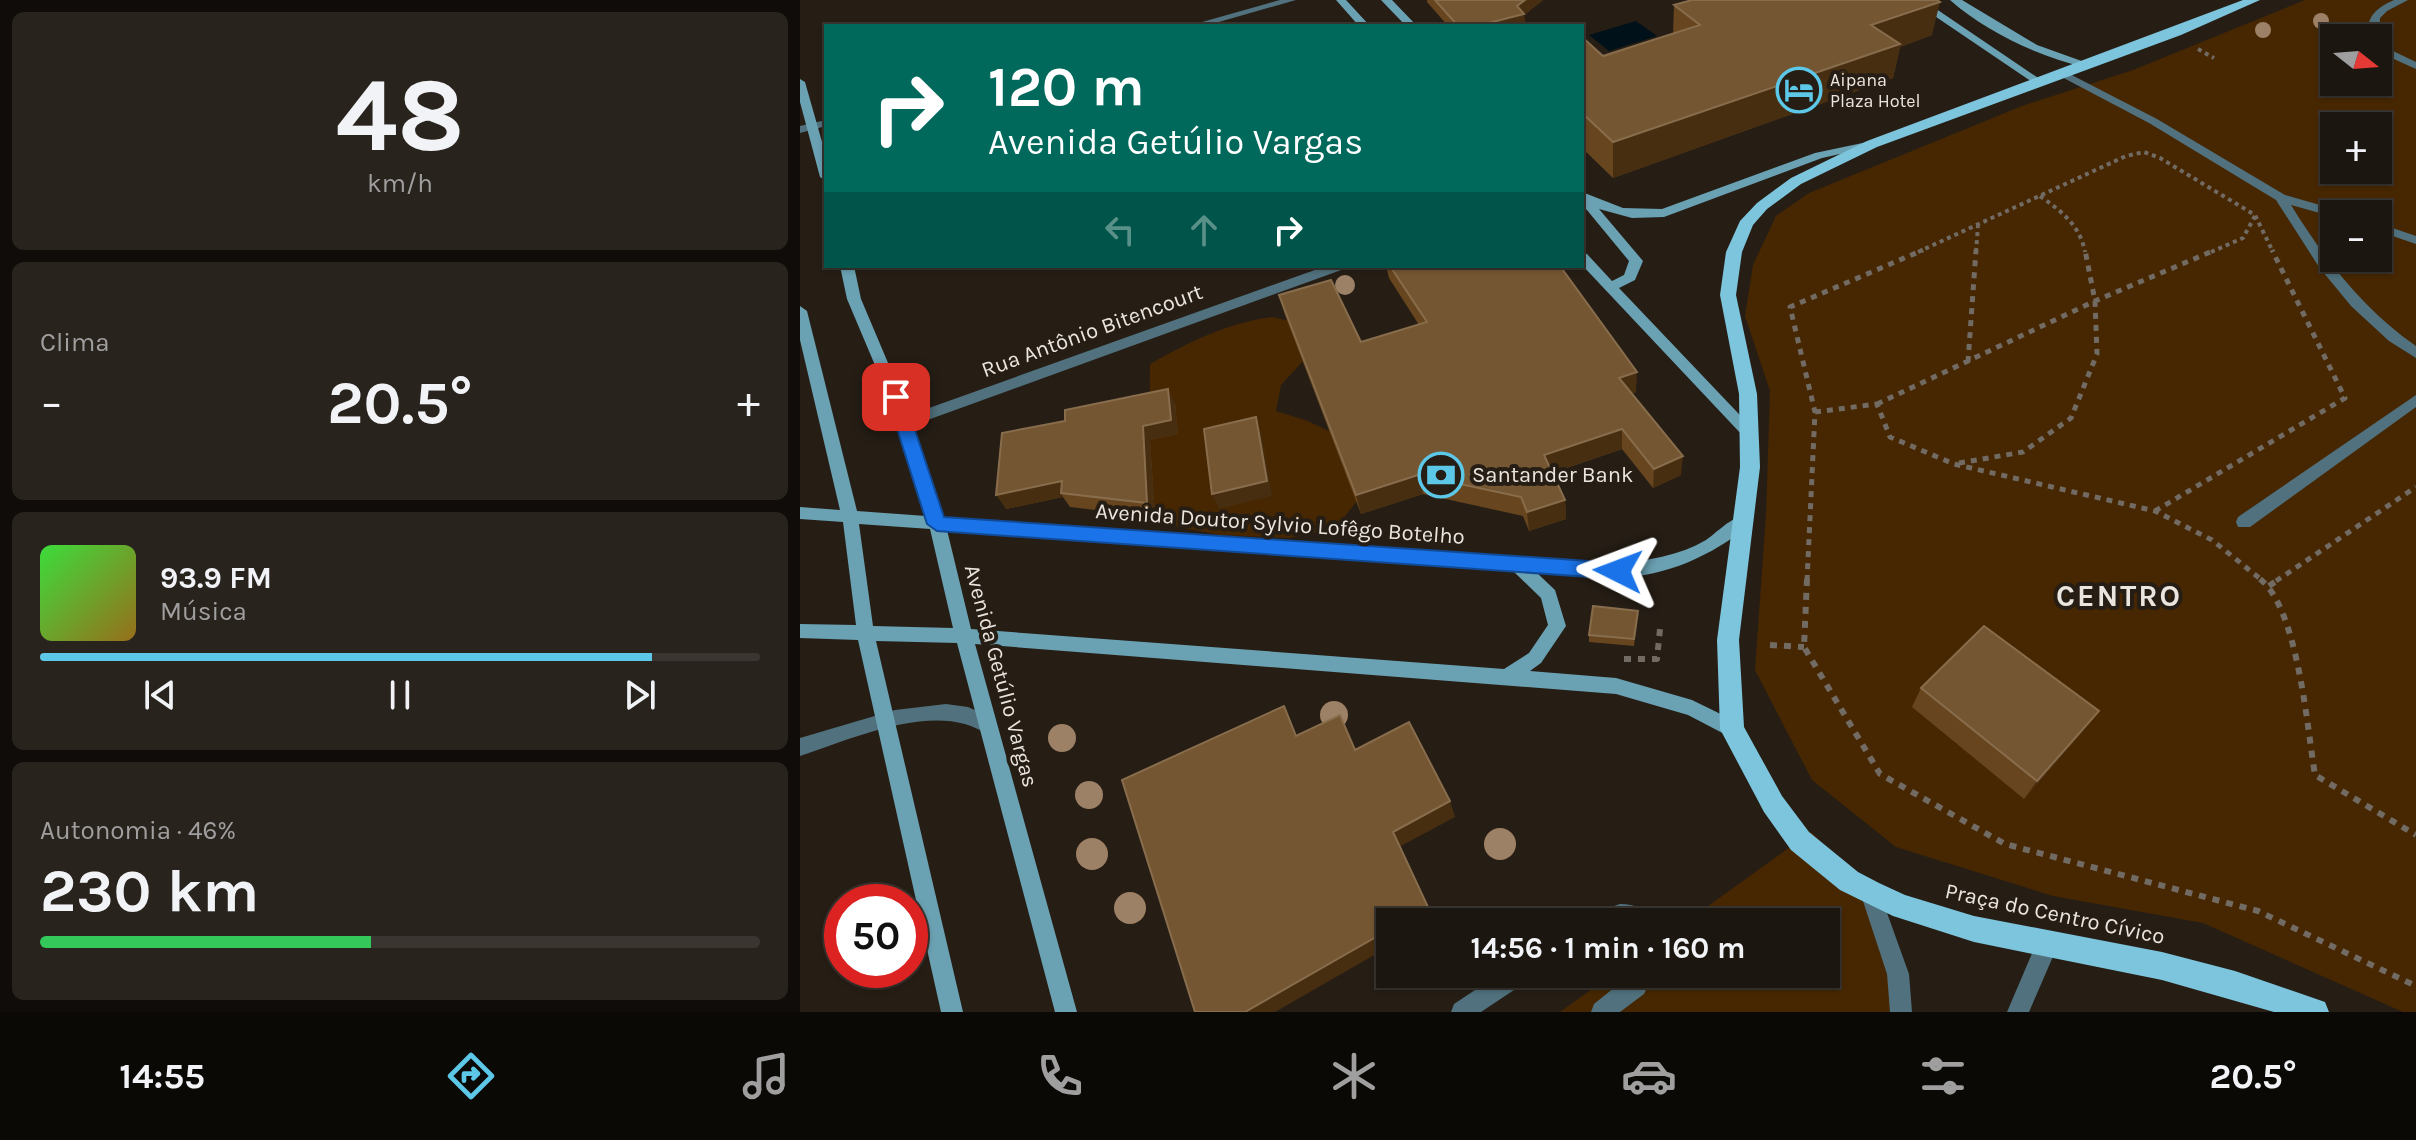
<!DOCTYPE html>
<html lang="pt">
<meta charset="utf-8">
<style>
:root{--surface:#1c1610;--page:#29231e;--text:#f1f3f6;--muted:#a09f9f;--line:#3a3530;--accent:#5dc7e8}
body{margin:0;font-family:Karla,sans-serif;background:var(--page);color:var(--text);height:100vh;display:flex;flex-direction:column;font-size:30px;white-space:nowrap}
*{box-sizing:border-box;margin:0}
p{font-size:26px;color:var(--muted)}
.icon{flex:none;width:44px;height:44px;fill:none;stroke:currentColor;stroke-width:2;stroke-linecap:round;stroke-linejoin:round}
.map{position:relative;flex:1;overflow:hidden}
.details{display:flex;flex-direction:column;gap:12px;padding:12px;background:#0f0c09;width:800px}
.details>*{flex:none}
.top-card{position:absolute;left:24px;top:24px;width:760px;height:244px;border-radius:0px;box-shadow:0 2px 6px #0004,0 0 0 2px var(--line);background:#00695c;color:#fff;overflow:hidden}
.needle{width:52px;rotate:107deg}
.fabs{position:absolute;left:1520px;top:24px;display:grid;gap:16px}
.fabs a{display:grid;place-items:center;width:72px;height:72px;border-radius:0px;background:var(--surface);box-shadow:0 2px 6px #0004,0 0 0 2px var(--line);font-size:40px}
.speed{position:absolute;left:24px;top:884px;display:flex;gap:16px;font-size:40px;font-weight:700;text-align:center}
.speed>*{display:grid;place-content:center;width:104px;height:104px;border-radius:50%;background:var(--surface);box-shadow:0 2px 6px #0004,0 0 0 2px var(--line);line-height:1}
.speed .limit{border:12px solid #d22;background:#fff;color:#111}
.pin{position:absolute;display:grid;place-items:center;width:68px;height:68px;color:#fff;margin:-34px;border-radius:16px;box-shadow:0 4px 12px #0006}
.me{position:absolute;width:88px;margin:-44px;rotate:273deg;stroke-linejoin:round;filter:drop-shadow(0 0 6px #0008)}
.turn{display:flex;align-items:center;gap:28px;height:168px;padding:0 32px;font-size:36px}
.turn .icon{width:104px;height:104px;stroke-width:2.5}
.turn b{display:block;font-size:56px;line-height:68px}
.lanes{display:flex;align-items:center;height:76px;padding:0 32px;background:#0003;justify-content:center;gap:40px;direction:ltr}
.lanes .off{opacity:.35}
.big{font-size:60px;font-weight:700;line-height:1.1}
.details .tile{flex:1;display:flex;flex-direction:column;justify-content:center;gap:12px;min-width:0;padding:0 28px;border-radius:12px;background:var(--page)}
.details .dial{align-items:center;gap:0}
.dial b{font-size:104px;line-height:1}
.song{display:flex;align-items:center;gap:24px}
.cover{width:96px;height:96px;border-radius:12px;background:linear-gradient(135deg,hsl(120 70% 55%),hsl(40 70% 35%))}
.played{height:8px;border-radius:4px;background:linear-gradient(90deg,var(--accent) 85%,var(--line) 85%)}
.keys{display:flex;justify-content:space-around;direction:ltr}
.heat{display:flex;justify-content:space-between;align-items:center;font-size:44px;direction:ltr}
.charge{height:12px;border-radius:6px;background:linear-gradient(90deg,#34c759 46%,var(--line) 0)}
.trip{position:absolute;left:576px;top:908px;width:464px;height:80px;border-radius:0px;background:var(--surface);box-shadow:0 2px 6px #0004,0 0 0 2px var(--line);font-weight:700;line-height:80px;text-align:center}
.tab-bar{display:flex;height:128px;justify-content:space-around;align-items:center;background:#0b0906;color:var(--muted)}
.tab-bar .icon{width:56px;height:56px}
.tab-bar .selected{color:var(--accent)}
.tab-bar b{font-size:36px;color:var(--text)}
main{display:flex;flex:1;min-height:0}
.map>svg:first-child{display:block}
</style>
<main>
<section class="details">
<div class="tile dial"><b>48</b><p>km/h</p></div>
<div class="tile"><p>Clima</p>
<div class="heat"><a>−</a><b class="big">20.5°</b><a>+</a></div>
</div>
<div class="tile">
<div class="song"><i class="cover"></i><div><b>93.9 FM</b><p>Música</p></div></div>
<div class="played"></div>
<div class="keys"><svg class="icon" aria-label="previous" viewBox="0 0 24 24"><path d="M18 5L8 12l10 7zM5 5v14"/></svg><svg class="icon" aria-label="pause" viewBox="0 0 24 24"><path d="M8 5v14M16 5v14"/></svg><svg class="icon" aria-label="next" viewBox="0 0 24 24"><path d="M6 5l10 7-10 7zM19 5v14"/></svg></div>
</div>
<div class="tile"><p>Autonomia · 46%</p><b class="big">230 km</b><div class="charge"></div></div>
</section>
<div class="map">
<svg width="1616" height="1012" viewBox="0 0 1616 1012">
<rect width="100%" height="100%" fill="#261e15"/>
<path fill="#462701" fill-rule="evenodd" d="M1505,0h111v1012h-13l-200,-89 -150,-27 -157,-49 -84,-67 -57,-110 11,-155 4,-124 -25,-75 8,-51 23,-49 33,-23 213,-87 111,-36zM1534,38h44v44h-44zM1534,126h44v44h-44zM1534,214h44v44h-44z
M472,317l22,5 10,38 -23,25 -5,26 32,10 31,15 21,61 -25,32 -46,9 -70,-3 -70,-14 1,-157c39,-22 77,-41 122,-47z
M1011,832l57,56 38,124h-346l53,-38h213v-52h-140z"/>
<path fill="#001119" d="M836,21l21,15 -48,15 -20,-16z"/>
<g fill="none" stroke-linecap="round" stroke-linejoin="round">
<path stroke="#726b63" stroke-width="4" stroke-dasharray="4 4" stroke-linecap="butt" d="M1398,49l16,9
M1240,196c21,15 40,29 45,56
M1118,252l208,-96 18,-4 16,6 95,57 18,37
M1176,252l2,-26
M1411,252l32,-14 12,-22"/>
<path stroke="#726b63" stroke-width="5" stroke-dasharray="6 6" stroke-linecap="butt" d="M1168,362l8,-112
M1077,404l218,-103 120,-51
M1015,412l62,-8 13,33 64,27 201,47 57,29 51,41
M1159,463l64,-11 48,-34 26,-64 -2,-53 -10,-51
M1355,511l190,-113 -73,-148
M1007,581l8,-169 -25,-105 133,-57
M1476,581l140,-94"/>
<path stroke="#726b63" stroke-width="6" stroke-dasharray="7 7" stroke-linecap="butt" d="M1007,579l-3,68 76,127 125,70 253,67 158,75
M1460,579c38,30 47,148 55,196l101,60
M1469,586l10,-7
M970,645l34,2
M824,659h33l3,-30"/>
<path fill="#50717d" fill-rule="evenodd" d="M1594,0h14l-21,11 -7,7 -1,22 14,11 23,11v7l-31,-14 -7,-6v-11h-8c-6,-20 6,-30 24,-38z
M1616,395v12l-166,120h-12l-2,-5 2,-5z"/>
<path fill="#50717d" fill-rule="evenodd" d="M480,0h16l-91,26h-17z
M1262,70l95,49 128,76 56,16 2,3h-9v3l-43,-12c34,55 72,104 125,141v12l-27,-17 -38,-35 -32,-39 -43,-67 -127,-77 -91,-48 -1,-2z
M26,120v6l-26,7v-7z
M1578,223l38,13v8l-38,-13z
M526,266h20l-2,3 -433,157 -5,1 -7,-5 2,-4z
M146,704l22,3 27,12 2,6 -2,6 -7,2c-8,-2 -15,-7 -23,-9 -50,-14 -117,16 -165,32v-18l95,-28z
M1070,882l7,3 32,89 3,38h-22l-3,-38 -27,-82 3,-7z
M820,904c14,0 29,5 35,18h-71l4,-7z
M1247,934l8,3 3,8 -29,67h-22l32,-75z
M699,974h30l-3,8 -45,30h-30l3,-8z
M831,974h23l-10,20 -24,18h-29l3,-8z"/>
<path fill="#6aa1b3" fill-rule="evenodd" d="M536,0h10l24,26h-11z
M581,0h11l25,26h-11z
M1111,0h12l121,82 -9,2z
M1150,0h12l75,45 53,19 -5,3c-46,-10 -100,-36 -135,-67z
M0,79l5,3 21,74v25l-6,-4 -20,-75z
M1072,141l4,1v4l-54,12 -158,59 -32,1 -33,-9 44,52 -8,19 -16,8 138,145 -3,4h-10l-162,-172v-12l5,1 25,27 12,-6 5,-14 -47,-57v-12l41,16 39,1 153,-56z
M40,266h14l7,33 52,123 30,95 675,47c30,-4 61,-8 88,-24 12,-8 29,-28 44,-23l2,4 -2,4c-39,31 -83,51 -133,53 -27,1 -55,-4 -81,-6l19,18 11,36 -25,37 -11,8 86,7 76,22 47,23 2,6 -2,6 -7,3 -44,-23 -72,-21 -641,-50 102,368h-22l-98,-369 -81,-2 87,371h-22l-83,-372 -58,-2v-14l56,1 -13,-103 -43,-3v-12l40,3 -40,-170v-34l7,5 50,200 69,5 -27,-94 -52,-123zM59,524l71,5 23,99 -80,-2zM147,530l565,40 29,28 7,27 -19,28 -25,16 -533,-40z"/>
<path fill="#7dc5dd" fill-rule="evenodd" d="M1443,0h17l-79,35 -304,112 -76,37 -34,25 -14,16 -11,27 -6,43 21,99 3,73 -21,173 5,87 38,69 27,36 49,40 21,11 26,12 69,21 188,36 73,19 90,31 4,10h-55l-112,-32 -188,-38 -81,-26 -53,-26 -49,-40 -27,-38 -44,-83 -3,-89 23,-173 -1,-73 -19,-99 6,-43 14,-31 17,-18 34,-25 76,-37z"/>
</g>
<g fill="#9d8166">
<circle cx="1521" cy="21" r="8"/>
<circle cx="1463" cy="30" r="8"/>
<circle cx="545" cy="285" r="10"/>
<circle cx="534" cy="715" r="14"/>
<circle cx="262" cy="738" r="14"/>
<circle cx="289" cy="795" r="14"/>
<circle cx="700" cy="844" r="16"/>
<circle cx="292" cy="854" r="16"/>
<circle cx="330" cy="908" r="16"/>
</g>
<path fill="#67451e" d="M627,0h116l-19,15 1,11h-77l-21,-24z
M874,5l258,30 -32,12 -7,31 -280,100 -31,-30v-111l21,19 70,-22z
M586,266h174l76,126 -5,2 50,81 -28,13 -31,-39 -70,24 13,27 1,19 -37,12 -6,-15 -100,-22 -62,20 -76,-199 -6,-20 82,47 58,-17 -30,-47z
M375,403l3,31 -28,6 5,77 -85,-10 -7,-10 -57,12 59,-88z
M837,618l-3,28 -45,-4v-7z
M1121,688l163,42 -60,69 -112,-92z"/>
<path fill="#472e11" d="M725,0h18l-19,15 1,11h-48l40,-20z
M1140,2l-8,33 -32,12 -7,31 -280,100v-36l258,-117z
M837,372l-1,20 -18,6 1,-20z
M368,389l7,14 3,31 -28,6 5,77 -8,-14 -4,-77z
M456,417l5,15 11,64 -53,13 -7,-15z
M822,429v20l-77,26 -1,-20z
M883,456l-2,19 -28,13 1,-19z
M618,475l5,19 -62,20 -5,-19z
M262,481l-1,12 2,4 -57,12 -10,-14z
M765,500l1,19 -37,12 -2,-19z
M1299,711l-15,19 -60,69 13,-18z
M650,801l5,16 -56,30 -6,-15z
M628,907l5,14 -2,1h-29z
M590,929v17l-115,66h-30z"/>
<path fill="#755632" stroke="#886d4d" stroke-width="2" d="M635,0h90l-8,6 7,8 -47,12h-19z
M892,0h245l3,2 -69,23 29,19 -287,98 -31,-29v-76l21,19 97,-31 -26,-20z
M590,266h170l77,106 -18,6 64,78 -29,13 -32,-40 -78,26 21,45 -38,12 -6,-15 -103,-22 -62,20 -77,-200 52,-15 30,62 66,-20z
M368,389l3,31 -28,6 4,77 -86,-10 1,-12 -66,14 6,-62 63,-12v-11z
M456,417l11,64 -55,13 -8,-65z
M793,606l45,5 -4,28 -45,-4z
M1184,626l115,85 -62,70 -116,-93z
M484,706l12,30 44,-21 15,35 54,-28 41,79 -57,31 35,75 -26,15h-12v7l-145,83h-50l-73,-232z"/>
<path fill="#1a73e8" stroke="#114b97" stroke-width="2" d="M96,391l8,6 40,120 674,46 7,2 3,6 -3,6 -7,2 -681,-48 -10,-7 -40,-127z"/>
<defs>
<g id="hotel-ring" transform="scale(2.3)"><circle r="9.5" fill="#261e15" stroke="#5dc7e8" stroke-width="1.5"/><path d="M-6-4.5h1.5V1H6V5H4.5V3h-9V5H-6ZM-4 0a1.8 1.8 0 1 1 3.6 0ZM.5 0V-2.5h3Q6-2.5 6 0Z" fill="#5dc7e8"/></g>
<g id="bank-ring" transform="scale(2.3)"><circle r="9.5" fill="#261e15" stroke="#5dc7e8" stroke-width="1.5"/><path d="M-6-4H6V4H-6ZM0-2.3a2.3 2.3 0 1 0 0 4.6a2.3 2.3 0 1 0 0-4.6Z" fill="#5dc7e8"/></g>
</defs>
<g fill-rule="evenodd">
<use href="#hotel-ring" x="999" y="90"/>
<use href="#bank-ring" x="641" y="475"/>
</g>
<g text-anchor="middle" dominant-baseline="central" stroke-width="8" stroke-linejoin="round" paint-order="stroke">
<g font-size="18" fill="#ebe5df" stroke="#261e15" text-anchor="start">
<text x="1030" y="80">Aipana<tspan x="1030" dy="21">Plaza Hotel</tspan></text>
</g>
<g font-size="22" fill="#ebe5df" stroke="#261e15">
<text transform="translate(292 331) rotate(-20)">Rua Antônio Bitencourt</text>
<text transform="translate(480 524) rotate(4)">Avenida Doutor Sylvio Lofêgo Botelho</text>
<text transform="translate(201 676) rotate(75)">Avenida Getúlio Vargas</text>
<text transform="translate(1255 914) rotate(12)">Praça do Centro Cívico</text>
</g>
<g font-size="22" fill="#ebe5df" stroke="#261e15" text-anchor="start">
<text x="672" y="475">Santander Bank</text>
</g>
<g font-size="30" font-weight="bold" letter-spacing="2" fill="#ebe5df" stroke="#261e15">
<text x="1319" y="596">CENTRO</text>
</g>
</g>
</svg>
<div class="fabs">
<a><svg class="needle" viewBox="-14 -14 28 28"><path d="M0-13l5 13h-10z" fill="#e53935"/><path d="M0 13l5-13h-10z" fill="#a09f9f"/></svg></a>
<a>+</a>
<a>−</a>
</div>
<div class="speed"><div class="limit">50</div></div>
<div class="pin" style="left:96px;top:397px;background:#d93025"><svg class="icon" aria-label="arrive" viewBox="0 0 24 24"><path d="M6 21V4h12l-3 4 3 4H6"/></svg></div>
<svg class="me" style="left:818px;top:571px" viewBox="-20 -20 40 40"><path d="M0-17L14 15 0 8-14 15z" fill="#1a73e8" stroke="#fff" stroke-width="4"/></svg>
<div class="trip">14:56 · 1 min · 160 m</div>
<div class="top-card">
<div class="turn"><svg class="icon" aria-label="right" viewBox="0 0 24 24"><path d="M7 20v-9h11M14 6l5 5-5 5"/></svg><div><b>120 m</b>Avenida Getúlio Vargas</div></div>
<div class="lanes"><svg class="icon off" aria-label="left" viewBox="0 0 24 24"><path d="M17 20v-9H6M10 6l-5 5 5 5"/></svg><svg class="icon off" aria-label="ahead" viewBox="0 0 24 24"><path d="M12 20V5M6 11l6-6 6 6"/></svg><svg class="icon" aria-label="right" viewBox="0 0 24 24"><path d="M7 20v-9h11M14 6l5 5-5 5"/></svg></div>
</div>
</div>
</main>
<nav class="tab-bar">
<b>14:55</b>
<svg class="icon selected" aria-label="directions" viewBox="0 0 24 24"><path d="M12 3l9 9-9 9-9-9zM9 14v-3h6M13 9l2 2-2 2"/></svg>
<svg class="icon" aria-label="music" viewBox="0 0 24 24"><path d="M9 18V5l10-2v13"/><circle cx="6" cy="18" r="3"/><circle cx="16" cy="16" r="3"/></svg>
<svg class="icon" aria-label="phone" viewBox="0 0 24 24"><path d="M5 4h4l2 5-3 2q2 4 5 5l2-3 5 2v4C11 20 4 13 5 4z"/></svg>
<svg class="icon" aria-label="climate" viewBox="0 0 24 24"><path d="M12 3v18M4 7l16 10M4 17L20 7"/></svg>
<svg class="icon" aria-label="car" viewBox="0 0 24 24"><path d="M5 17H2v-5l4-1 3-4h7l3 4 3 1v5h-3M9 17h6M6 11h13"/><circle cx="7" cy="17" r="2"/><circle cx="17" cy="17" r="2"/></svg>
<svg class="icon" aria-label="filters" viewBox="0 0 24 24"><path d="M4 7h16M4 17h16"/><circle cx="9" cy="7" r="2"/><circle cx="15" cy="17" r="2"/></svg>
<b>20.5°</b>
</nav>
